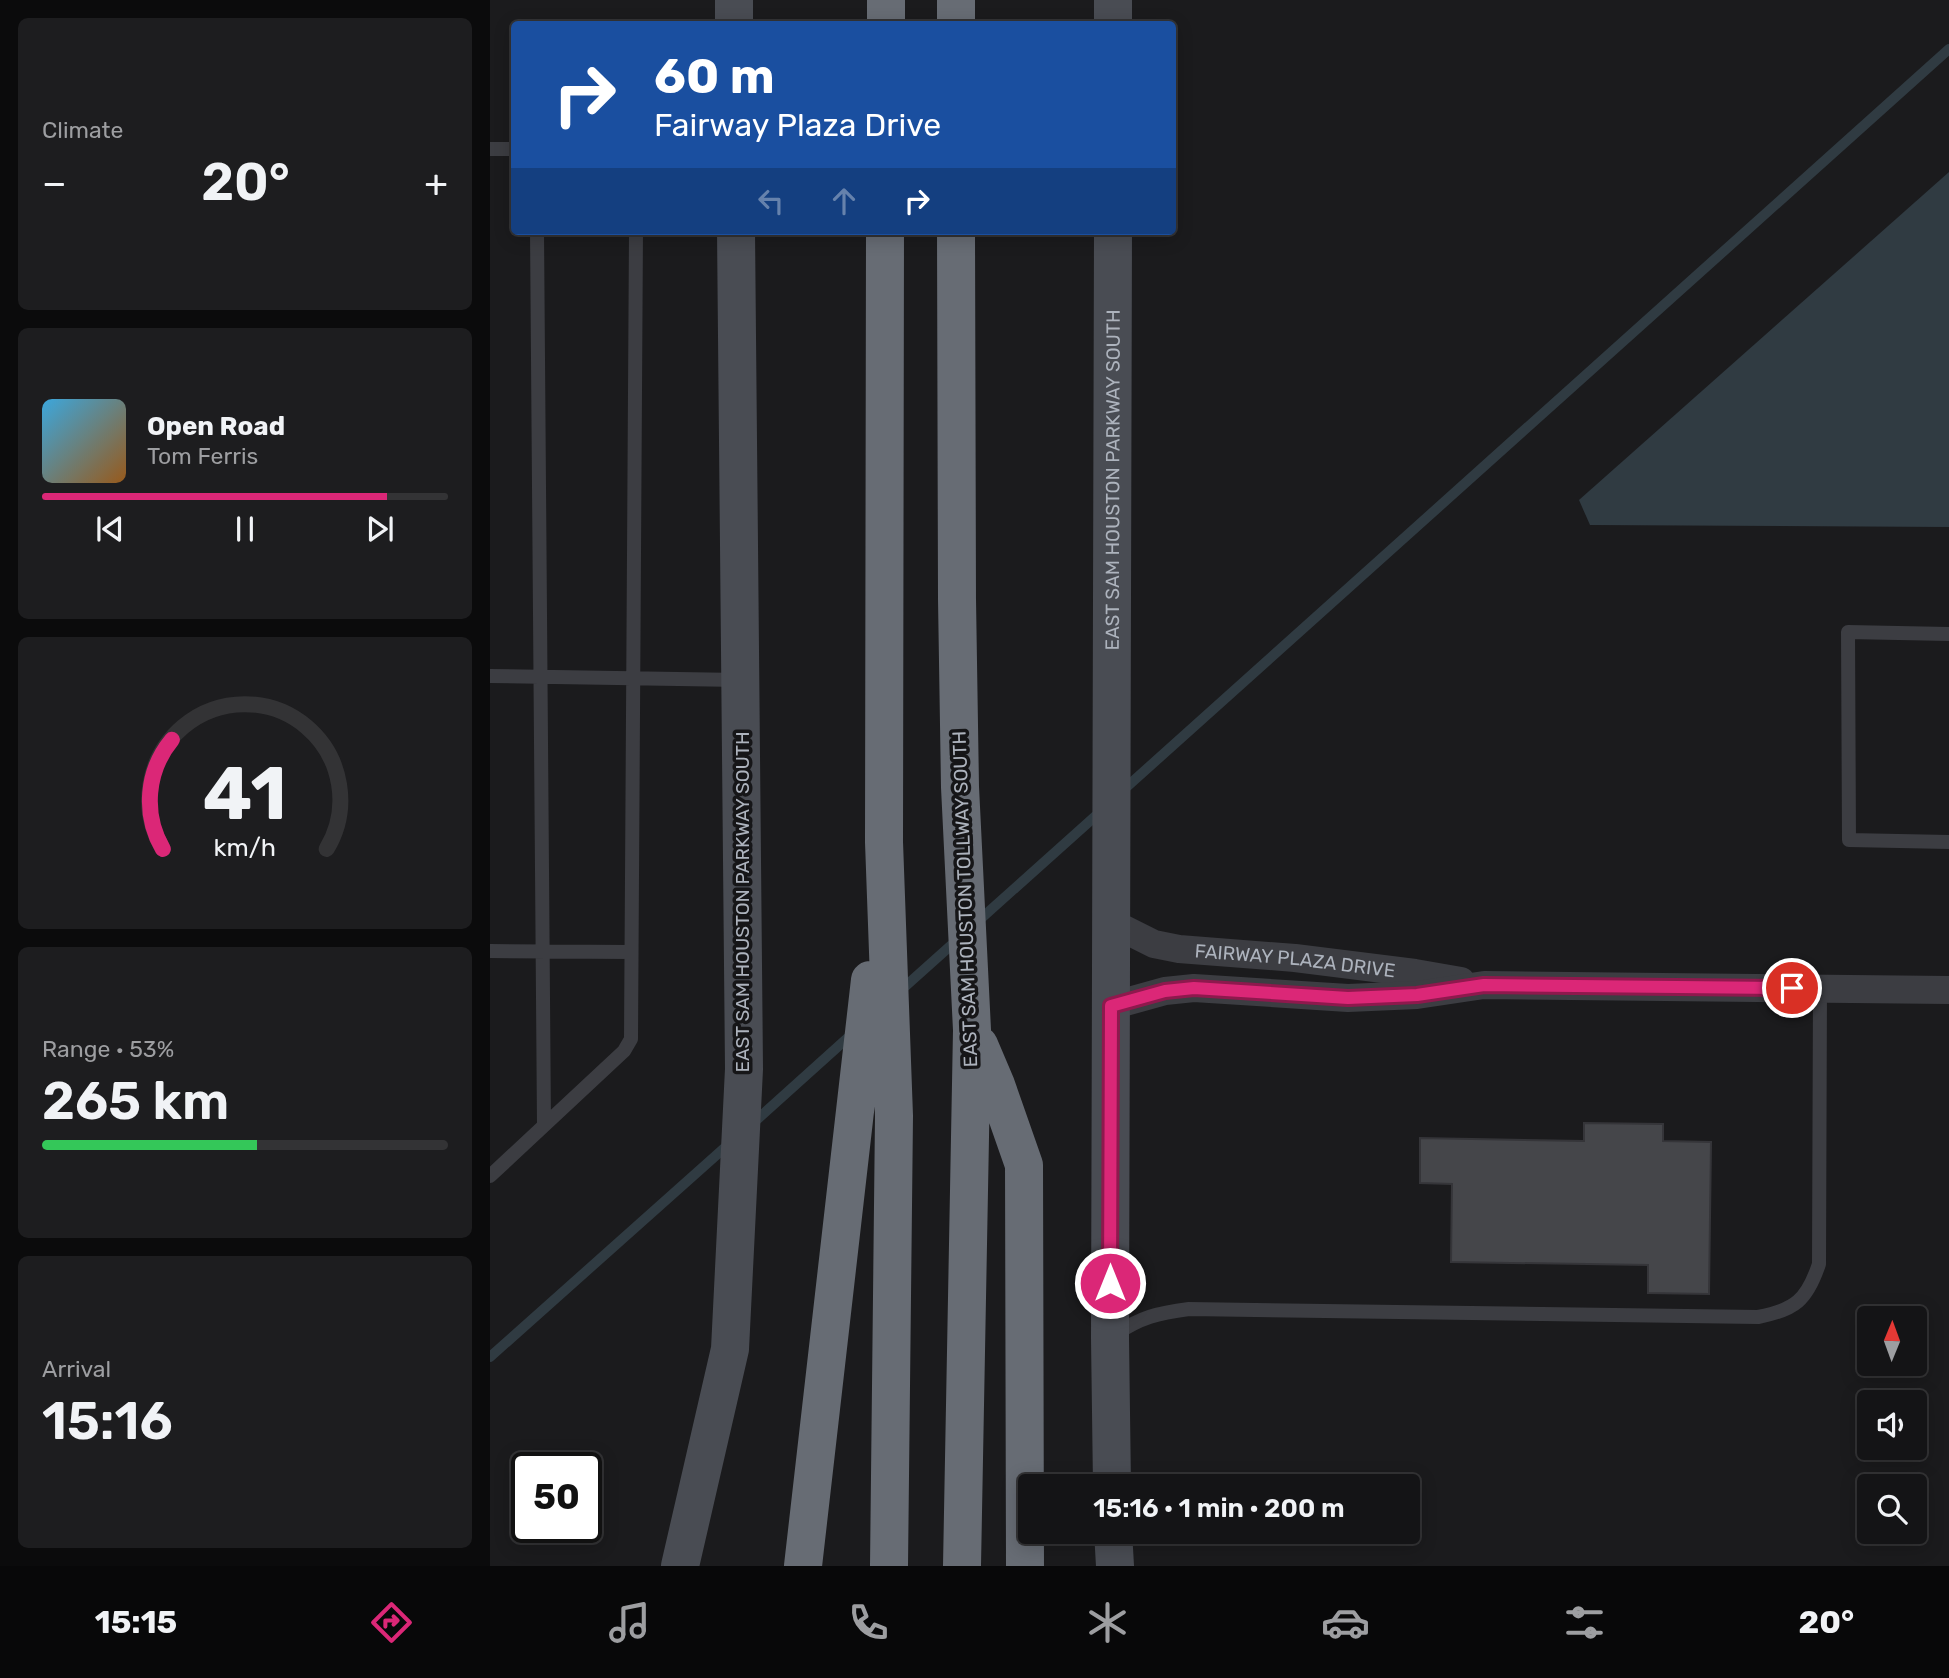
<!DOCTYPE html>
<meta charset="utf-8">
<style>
:root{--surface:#141416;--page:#1d1d1f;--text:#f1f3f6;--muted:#9d9ea1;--line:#333335;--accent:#db2777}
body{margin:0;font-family:Rubik,sans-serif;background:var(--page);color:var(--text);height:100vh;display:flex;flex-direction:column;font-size:26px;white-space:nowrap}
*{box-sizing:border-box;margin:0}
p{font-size:23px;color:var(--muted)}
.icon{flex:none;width:38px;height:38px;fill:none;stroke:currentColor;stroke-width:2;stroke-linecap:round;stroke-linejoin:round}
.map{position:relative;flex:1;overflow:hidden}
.side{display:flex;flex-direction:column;gap:18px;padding:18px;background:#0b0b0c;width:490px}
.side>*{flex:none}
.banner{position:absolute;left:21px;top:21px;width:665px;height:214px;border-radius:7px;box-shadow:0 4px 18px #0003,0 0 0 2px var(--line);background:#1a4fa0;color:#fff;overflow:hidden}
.needle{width:46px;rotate:1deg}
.tools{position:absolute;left:1367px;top:1306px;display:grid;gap:14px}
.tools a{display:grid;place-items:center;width:70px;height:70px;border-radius:7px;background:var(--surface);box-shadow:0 4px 18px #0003,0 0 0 2px var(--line);font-size:35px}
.speed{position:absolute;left:21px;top:1452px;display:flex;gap:14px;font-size:35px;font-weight:700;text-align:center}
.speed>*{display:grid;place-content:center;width:91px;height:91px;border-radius:50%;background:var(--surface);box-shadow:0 4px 18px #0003,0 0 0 2px var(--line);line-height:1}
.speed .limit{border:4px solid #111;border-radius:10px;background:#fff;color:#111}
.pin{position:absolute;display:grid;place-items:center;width:60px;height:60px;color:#fff;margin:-30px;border:4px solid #fff;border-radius:50%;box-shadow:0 2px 7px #0007}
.me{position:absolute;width:77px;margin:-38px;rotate:0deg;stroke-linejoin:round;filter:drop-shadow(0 0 5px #0008)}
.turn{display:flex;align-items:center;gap:24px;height:147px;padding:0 28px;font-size:32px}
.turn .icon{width:91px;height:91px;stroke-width:2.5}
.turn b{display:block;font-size:49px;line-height:60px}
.lanes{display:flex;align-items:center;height:66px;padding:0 28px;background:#0003;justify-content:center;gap:35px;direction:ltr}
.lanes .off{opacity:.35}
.big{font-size:52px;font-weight:600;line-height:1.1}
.side .widget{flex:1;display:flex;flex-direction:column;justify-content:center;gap:10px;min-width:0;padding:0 24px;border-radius:10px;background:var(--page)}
.side .dial{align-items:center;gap:0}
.dial svg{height:182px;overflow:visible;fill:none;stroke:var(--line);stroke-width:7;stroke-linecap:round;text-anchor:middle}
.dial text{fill:var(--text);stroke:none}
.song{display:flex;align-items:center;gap:21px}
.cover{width:84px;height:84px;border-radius:10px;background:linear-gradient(135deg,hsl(200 70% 55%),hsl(30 70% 35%))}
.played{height:7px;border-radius:4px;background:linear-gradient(90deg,var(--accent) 85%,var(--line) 85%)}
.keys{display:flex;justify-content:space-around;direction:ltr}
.heat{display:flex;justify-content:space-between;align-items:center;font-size:38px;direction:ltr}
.charge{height:10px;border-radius:5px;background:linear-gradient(90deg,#34c759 53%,var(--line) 0)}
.trip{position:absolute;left:528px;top:1474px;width:402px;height:70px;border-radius:7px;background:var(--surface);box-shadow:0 4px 18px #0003,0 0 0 2px var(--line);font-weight:600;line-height:70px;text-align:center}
.tabs{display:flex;height:112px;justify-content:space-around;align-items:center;background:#080809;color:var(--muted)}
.tabs .icon{width:49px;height:49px}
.tabs .on{color:var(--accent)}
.tabs b{font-size:32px;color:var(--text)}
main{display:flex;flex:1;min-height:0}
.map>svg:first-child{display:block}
</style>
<main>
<section class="side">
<div class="widget"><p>Climate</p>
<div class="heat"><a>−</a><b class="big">20°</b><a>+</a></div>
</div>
<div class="widget">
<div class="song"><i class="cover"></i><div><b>Open Road</b><p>Tom Ferris</p></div></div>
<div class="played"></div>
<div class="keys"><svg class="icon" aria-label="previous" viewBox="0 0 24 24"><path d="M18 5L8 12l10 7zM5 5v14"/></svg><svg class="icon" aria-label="pause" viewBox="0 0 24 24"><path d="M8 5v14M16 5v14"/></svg><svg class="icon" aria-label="next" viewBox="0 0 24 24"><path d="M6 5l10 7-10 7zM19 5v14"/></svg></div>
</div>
<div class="widget dial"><svg viewBox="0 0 100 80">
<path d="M14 69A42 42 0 1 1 86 69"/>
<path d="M14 69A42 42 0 0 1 18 21" stroke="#db2777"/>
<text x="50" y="56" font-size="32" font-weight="700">41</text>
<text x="50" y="72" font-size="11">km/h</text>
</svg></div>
<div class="widget"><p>Range · 53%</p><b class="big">265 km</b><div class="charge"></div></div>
<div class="widget"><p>Arrival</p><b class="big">15:16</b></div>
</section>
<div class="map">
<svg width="1459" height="1566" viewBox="0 0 1459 1566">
<rect width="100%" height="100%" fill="#1b1b1d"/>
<path fill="#303b42" d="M1459,172v355l-359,-2 -11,-25z"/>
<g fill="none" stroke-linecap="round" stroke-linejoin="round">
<path stroke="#303b42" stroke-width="10" d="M631,792l828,-743
M486,923l124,-111
M410,991l57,-51
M262,1124l100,-90
M0,1357l240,-214"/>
</g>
<path fill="#45464a" stroke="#353539" stroke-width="2" d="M1094,1123l79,1v17l48,1 -2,152 -61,-1v-28l-197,-3 1,-78 -32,-1v-45l164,3z"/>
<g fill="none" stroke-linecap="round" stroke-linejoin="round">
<path stroke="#3c3d42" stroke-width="14" d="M0,149h24
M47,231l7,894
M1459,634l-101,-2 1,208 100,2
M0,676l250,4
M0,951l141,1
M0,1176l134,-125 7,-12 5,-808
M624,1335c27,-18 44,-22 75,-26l569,8c37,-7 49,-17 61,-53l1,-276"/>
<g stroke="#3c3d42" stroke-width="28">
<path id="s1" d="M622,923l42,21 25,5 116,9 120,15 46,8"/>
<path d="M621,1006l54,-15 29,-3 154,10 69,-3 67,-10 465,5"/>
</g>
<g stroke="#494c53" stroke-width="38">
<path d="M244,0v24"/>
<path d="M623,0v24"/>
<path id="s2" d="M622,1486l-2,-148 3,-1107"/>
<path d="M623,1531l2,35"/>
<path d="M190,1566l50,-217 14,-280 -8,-838"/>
</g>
<path stroke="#676c74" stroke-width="38" d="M466,0v24
M396,24v-24
M395,231l-1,611 10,274 -5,450
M466,231l1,368 3,188 12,243 -10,536
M489,1045l17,40 28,80 1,401
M313,1566l67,-586"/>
</g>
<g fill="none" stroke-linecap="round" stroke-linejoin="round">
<g stroke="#8e194d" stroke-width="18">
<path id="route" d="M620,1283l1,-277 54,-15 29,-3 154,10 69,-3 67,-10 308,3"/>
</g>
<use href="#route" stroke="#db2777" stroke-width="12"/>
</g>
<g text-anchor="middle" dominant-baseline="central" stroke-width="7" stroke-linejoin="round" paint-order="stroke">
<g font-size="19" fill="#adb3bd" stroke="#161618">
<text stroke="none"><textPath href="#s2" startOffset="1006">EAST SAM HOUSTON PARKWAY SOUTH</textPath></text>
<text transform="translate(475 899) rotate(-92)">EAST SAM HOUSTON TOLLWAY SOUTH</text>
<text transform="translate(252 902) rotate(-90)">EAST SAM HOUSTON PARKWAY SOUTH</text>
<text stroke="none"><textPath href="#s1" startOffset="189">FAIRWAY PLAZA DRIVE</textPath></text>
</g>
</g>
</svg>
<div class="tools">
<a><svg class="needle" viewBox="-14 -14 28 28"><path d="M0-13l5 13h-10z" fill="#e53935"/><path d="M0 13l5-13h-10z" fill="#9d9ea1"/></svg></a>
<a><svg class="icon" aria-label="sound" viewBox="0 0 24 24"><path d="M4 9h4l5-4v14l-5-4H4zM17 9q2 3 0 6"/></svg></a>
<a><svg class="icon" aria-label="search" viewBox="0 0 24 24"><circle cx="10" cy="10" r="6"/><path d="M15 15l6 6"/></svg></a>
</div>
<div class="speed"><div class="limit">50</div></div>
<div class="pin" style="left:1302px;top:988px;background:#d93025"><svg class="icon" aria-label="arrive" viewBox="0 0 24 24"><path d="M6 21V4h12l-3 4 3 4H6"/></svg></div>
<svg class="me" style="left:620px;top:1283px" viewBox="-20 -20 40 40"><circle r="17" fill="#db2777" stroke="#fff" stroke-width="3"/><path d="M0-11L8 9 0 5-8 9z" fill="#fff"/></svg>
<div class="trip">15:16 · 1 min · 200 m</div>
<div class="banner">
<div class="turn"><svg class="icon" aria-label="right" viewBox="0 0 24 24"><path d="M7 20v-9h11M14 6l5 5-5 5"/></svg><div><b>60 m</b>Fairway Plaza Drive</div></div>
<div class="lanes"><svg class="icon off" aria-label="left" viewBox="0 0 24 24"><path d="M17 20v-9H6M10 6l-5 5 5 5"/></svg><svg class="icon off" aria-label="ahead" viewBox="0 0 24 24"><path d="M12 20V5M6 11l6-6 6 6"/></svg><svg class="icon" aria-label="right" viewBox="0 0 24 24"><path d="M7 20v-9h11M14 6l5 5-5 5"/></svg></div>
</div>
</div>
</main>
<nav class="tabs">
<b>15:15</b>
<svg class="icon on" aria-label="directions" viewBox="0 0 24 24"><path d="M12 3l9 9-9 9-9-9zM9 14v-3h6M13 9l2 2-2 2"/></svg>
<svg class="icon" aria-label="music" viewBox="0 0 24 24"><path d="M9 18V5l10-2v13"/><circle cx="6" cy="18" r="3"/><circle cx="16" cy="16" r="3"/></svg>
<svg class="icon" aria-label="phone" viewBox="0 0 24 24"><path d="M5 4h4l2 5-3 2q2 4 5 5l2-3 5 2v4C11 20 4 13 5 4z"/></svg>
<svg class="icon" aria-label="climate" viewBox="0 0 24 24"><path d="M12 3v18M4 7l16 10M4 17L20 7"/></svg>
<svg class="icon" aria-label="car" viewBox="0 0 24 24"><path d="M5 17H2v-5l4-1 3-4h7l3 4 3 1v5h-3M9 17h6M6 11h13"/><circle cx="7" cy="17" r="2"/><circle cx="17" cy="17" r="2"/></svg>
<svg class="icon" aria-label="filters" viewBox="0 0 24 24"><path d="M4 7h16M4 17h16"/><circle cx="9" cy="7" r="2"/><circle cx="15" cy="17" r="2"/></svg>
<b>20°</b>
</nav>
